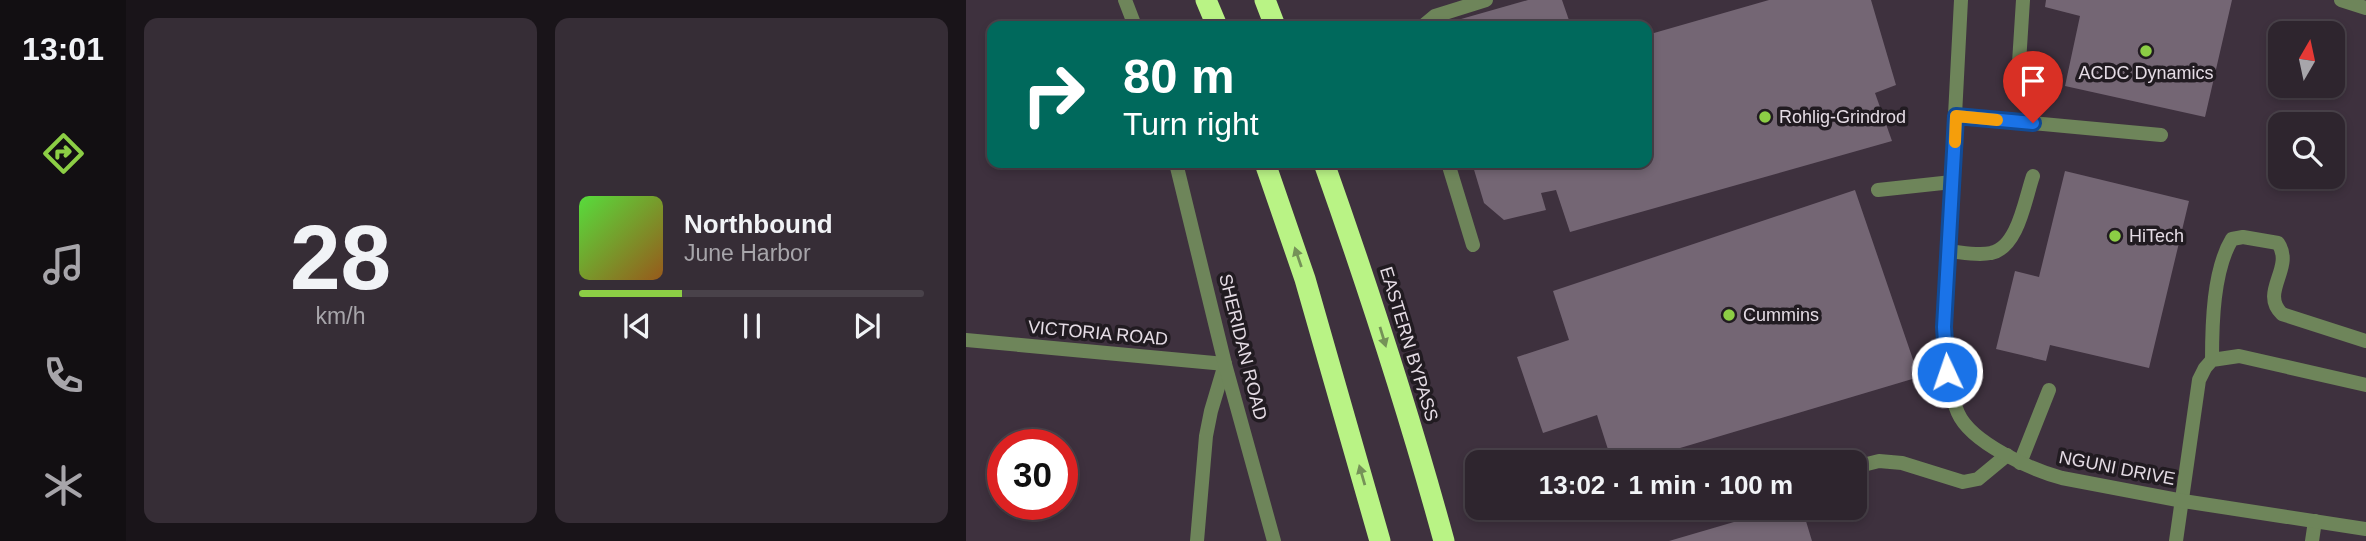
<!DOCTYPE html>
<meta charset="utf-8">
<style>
:root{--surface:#2e252e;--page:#362d36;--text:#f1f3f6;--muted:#a7a5aa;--line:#49424a;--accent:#8cce45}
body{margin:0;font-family:Arial,sans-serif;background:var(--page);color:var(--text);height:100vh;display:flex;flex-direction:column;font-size:26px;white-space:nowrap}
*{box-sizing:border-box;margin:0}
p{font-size:23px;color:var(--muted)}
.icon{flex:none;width:38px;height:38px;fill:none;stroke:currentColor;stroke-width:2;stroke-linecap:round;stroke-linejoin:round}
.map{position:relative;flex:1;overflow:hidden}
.details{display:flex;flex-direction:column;gap:18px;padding:18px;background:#191419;width:840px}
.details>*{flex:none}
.guide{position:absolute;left:21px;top:21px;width:665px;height:147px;border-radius:14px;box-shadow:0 4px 10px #0003,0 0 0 2px var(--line);background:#00695c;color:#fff;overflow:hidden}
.needle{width:46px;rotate:9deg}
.tools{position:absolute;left:1302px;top:21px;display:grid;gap:14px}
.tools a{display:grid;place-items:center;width:77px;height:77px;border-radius:14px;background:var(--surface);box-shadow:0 4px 10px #0003,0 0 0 2px var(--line);font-size:35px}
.speed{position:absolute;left:21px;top:429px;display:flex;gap:14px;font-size:35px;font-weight:700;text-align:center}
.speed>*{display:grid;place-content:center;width:91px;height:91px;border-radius:50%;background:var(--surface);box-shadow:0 4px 10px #0003,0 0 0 2px var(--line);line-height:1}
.speed .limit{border:10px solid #d22;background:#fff;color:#111}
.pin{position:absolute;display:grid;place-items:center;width:60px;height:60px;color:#fff;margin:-72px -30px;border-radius:50% 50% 50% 0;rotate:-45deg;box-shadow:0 0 7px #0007}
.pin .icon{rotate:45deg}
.me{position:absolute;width:77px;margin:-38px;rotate:357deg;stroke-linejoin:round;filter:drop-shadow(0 0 5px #0008)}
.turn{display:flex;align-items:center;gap:24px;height:147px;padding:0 21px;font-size:32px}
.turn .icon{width:91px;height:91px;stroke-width:2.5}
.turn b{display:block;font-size:49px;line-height:60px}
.details .card{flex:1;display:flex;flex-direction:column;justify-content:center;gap:10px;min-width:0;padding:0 24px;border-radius:14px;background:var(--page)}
.details .dial{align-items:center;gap:0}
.dial b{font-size:91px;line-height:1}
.song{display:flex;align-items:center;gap:21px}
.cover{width:84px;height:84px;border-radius:10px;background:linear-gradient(135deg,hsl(110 70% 55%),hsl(30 70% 35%))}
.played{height:7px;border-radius:4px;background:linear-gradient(90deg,var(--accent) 30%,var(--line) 30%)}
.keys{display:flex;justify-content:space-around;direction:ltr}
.details .tiles{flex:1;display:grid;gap:18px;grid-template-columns:repeat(2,1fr)}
.trip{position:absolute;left:499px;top:450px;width:402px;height:70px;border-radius:14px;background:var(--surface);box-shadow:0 4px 10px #0003,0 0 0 2px var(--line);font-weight:600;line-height:70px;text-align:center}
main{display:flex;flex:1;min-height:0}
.dock{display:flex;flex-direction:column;width:126px;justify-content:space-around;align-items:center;background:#120f12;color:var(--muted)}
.dock .icon{width:49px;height:49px}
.dock .current{color:var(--accent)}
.dock b{font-size:32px;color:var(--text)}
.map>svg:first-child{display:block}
</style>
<main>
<nav class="dock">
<b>13:01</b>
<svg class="icon current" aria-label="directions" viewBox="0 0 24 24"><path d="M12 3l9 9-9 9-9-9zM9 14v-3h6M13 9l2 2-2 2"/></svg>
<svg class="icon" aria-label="music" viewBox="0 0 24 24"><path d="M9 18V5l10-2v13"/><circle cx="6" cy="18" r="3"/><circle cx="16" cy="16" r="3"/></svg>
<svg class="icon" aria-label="phone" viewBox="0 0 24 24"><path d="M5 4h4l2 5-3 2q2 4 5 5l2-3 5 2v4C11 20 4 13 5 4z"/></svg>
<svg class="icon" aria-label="climate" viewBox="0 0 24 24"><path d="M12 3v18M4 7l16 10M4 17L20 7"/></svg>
</nav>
<section class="details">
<div class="tiles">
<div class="card dial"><b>28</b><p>km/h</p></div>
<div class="card">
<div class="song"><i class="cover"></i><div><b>Northbound</b><p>June Harbor</p></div></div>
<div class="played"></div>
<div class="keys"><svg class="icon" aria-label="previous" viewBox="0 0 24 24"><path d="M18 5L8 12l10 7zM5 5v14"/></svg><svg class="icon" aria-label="pause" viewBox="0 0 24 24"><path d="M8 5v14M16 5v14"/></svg><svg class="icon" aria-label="next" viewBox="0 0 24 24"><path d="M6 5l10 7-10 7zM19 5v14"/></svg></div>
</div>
</div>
</section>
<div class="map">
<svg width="1400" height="541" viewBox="0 0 1400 541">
<rect width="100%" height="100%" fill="#3e313e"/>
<path fill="#746674" d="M562,0h34l9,26h-127l3,-3z
M803,0h102l25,85 -21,8 17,48 -322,91 -14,-42 -15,3 5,17 -42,10 -20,-17 -12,-40h175v-128z
M1080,0h186l-27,117 -140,-31 15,-70 -35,-9z
M1099,171l124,30 -40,167 -99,-23 -4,16 -50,-12 19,-78 24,6z
M889,190l64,187 -286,85h-21l-15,-47 -54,18 -26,-76 52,-17 -16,-49z
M816,508h20l10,33h-143z"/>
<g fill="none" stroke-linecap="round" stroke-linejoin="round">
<path stroke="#6e855a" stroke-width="14" d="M1375,0l25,8
M457,26l12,-10 51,-16
M1053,63l4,-63
M990,116l205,19
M482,163l25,82
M912,190l74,-8
M981,251c14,1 30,5 44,2 27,-5 34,-54 42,-77
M1246,360c0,-35 1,-90 20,-121l11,-2 35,6c17,25 -19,49 4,71l84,27
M1054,463l29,-73
M889,467l24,-6 23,2 61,19 15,-3 29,-24
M1210,541l23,-161 6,-12 7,-8 27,-4 127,29
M1346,541l3,-20"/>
<path stroke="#6e855a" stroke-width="14" d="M995,0l-17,327c2,29 2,59 14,86 13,30 74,57 104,65l121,23 183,28
M0,340l259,24 -14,47 -5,25 -9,105"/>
<path stroke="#6e855a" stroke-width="14" d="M159,0l10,26
M210,163l49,201 49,177"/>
<path stroke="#b9f385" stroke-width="21" d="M240,0l11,26
M299,0l10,26
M299,163l40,116 75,262
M358,163c44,124 85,250 120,378"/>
</g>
<defs><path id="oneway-solid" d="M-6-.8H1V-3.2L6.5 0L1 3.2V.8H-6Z" transform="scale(1.75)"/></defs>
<g fill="#759258">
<use href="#oneway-solid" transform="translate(332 257) rotate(-109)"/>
<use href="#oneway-solid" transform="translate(417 337) rotate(73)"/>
<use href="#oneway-solid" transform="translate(396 475) rotate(-106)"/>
</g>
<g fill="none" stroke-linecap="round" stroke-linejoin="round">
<g stroke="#114b97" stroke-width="18">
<path id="route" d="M981,372l-3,-45 12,-211 77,7"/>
</g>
<use href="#route" stroke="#1a73e8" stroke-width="12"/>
<path stroke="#f59e0b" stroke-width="12" d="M989,142l1,-26 41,4"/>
</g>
<g fill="#8cce45" stroke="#211b21" stroke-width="2.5">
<circle cx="1180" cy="51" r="7"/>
<circle cx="799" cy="117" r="7"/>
<circle cx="1149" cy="236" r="7"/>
<circle cx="763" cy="315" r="7"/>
</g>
<g text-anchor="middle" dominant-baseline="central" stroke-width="7" stroke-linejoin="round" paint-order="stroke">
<g font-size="18" fill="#e5dce5" stroke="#211b21" text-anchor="start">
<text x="1180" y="73" text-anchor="middle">ACDC Dynamics</text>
<text x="813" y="117">Rohlig-Grindrod</text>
<text x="1163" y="236">HiTech</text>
<text x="777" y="315">Cummins</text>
</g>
<g font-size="18" fill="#e5dce5" stroke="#211b21">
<text transform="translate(132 333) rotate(5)">VICTORIA ROAD</text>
<text transform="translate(443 344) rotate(73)">EASTERN BYPASS</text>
<text transform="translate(277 347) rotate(76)">SHERIDAN ROAD</text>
<text transform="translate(1151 468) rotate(11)">NGUNI DRIVE</text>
</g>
</g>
</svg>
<div class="tools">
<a><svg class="needle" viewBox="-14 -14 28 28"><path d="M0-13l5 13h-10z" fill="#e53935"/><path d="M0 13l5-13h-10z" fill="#a7a5aa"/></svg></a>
<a><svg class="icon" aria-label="search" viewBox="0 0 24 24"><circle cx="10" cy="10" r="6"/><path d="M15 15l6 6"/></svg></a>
</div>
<div class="speed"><div class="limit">30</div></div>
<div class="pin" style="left:1067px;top:123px;background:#d93025"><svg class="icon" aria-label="arrive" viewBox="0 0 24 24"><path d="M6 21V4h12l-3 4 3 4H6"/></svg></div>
<svg class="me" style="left:981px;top:372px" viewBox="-20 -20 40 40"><circle r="17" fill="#1a73e8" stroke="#fff" stroke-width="3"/><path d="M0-11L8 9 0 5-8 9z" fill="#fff"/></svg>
<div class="trip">13:02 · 1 min · 100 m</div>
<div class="guide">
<div class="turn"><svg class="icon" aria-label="right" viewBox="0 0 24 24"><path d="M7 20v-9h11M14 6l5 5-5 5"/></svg><div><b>80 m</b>Turn right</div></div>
</div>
</div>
</main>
